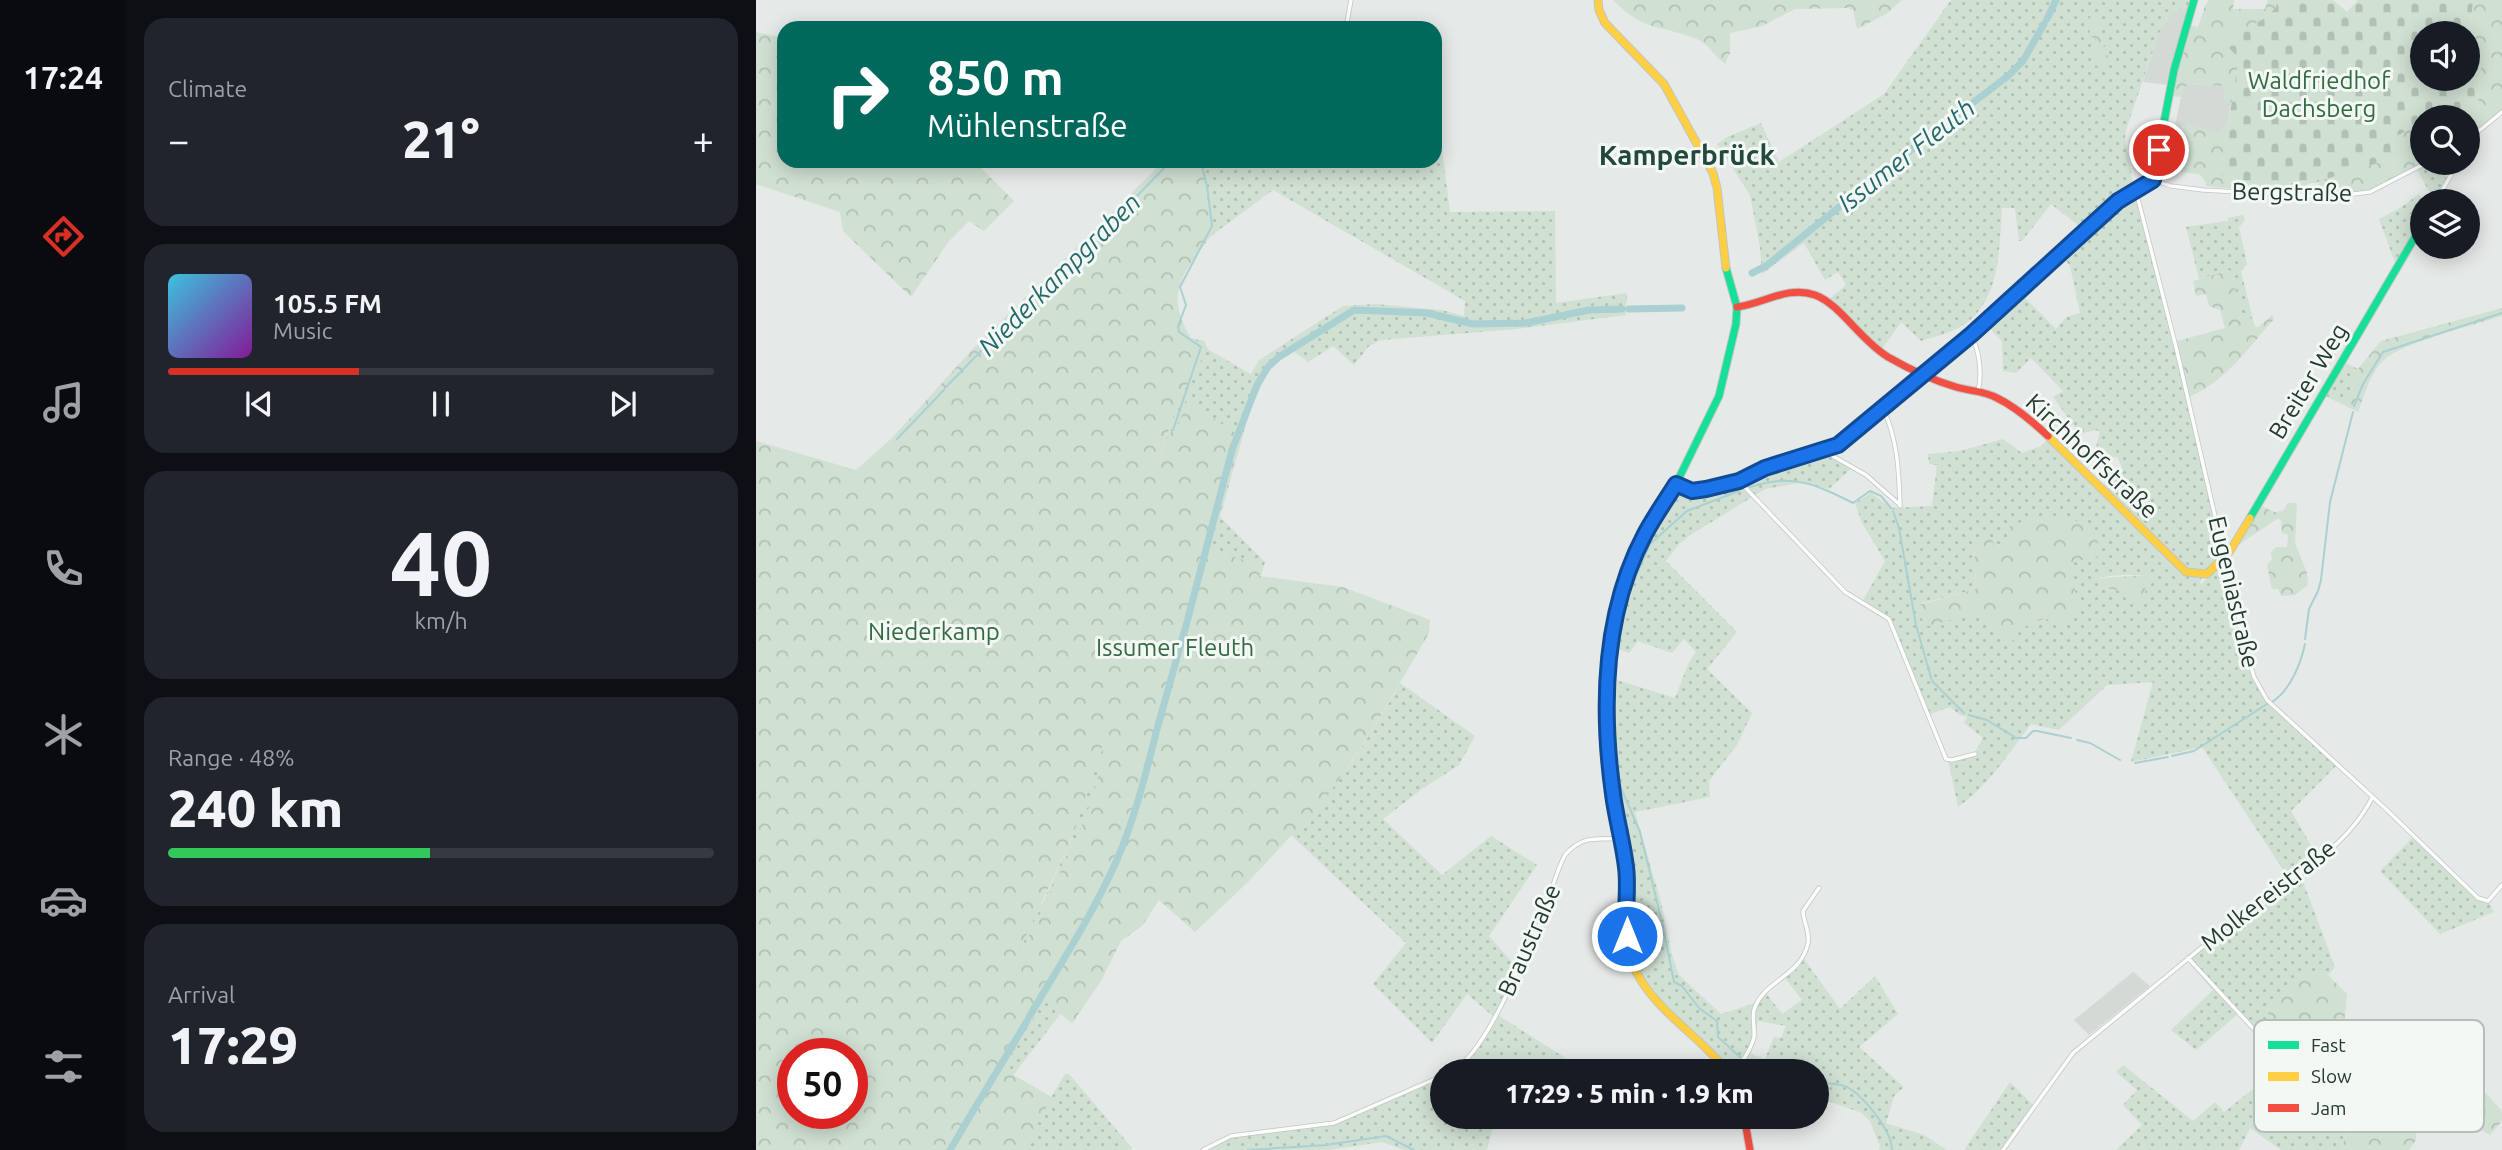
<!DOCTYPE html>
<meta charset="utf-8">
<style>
:root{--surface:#171b24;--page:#20242c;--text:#f1f3f6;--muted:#9ea1a6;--line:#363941;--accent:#d93025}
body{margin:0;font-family:Ubuntu,sans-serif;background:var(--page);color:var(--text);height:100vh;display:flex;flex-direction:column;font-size:26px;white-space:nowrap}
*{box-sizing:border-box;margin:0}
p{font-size:23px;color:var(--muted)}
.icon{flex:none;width:38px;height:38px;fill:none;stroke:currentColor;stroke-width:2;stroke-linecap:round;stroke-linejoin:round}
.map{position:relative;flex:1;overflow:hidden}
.side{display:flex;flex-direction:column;gap:18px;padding:18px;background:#0d0f14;width:630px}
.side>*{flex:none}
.top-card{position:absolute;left:21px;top:21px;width:665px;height:147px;border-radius:21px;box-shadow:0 4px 18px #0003;background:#00695c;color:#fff;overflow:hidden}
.fabs{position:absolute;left:1654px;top:21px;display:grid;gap:14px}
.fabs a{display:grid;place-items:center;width:70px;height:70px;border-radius:50%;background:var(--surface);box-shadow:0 4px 18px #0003;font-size:35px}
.speed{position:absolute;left:21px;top:1038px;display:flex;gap:14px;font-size:35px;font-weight:700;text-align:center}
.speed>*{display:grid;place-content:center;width:91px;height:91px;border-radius:50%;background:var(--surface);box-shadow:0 4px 18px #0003;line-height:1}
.speed .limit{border:10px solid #d22;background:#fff;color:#111}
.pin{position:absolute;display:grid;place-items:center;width:60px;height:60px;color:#fff;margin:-30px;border:4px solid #fff;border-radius:50%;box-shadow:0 2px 7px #0007}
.me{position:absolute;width:77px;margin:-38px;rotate:0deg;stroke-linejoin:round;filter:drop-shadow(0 0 5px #0008)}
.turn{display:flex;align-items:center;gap:24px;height:147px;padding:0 35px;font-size:32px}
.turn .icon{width:91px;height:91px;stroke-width:2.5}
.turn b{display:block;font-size:49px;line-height:60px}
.big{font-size:52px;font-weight:800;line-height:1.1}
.side .card{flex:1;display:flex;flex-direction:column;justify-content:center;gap:10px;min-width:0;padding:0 24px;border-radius:21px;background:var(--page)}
.side .dial{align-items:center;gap:0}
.dial b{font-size:91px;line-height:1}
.song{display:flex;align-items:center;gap:21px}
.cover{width:84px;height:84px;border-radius:10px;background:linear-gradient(135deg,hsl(190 70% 55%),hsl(290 70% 35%))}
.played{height:7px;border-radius:4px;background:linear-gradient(90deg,var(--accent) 35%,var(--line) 35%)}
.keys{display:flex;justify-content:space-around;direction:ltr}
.heat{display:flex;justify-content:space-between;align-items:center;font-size:38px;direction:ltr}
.charge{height:10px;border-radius:5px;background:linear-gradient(90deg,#34c759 48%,var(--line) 0)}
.trip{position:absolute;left:674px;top:1059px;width:399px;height:70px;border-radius:35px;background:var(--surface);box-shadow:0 4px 18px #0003;font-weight:800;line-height:70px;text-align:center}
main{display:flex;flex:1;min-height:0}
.tabs{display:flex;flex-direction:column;width:126px;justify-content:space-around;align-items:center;background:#090b0e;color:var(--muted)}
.tabs .icon{width:49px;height:49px}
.tabs .active{color:var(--accent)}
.tabs b{font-size:32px;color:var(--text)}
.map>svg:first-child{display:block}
</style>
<main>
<nav class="tabs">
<b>17:24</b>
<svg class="icon active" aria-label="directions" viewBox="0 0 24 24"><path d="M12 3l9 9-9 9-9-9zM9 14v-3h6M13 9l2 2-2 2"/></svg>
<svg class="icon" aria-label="music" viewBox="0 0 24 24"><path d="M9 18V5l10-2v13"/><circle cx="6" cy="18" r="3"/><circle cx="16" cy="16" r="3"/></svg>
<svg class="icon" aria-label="phone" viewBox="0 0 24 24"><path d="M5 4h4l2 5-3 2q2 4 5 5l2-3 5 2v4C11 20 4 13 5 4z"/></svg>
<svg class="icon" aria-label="climate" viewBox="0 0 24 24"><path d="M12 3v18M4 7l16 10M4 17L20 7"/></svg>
<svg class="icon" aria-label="car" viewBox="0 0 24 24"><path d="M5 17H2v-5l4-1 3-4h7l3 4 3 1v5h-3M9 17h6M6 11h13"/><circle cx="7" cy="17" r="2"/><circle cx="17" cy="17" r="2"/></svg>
<svg class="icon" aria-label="filters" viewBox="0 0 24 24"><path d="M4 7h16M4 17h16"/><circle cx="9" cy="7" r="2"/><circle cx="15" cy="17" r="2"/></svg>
</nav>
<section class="side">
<div class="card"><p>Climate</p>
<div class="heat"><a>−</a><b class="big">21°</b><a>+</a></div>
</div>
<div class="card">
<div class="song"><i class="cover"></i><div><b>105.5 FM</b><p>Music</p></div></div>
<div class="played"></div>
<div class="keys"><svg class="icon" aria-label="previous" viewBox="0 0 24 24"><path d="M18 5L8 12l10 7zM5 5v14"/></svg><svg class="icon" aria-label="pause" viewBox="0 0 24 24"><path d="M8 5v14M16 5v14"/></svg><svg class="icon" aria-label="next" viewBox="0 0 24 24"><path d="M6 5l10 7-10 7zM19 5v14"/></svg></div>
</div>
<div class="card dial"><b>40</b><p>km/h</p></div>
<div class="card"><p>Range · 48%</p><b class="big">240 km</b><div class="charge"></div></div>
<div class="card"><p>Arrival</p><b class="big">17:29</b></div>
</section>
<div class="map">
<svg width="1746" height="1150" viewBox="0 0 1746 1150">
<defs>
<pattern id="grass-dots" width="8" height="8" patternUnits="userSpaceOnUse" patternTransform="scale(1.75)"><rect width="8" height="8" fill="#d0e0d3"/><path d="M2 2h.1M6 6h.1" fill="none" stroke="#b2c1b6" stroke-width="1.8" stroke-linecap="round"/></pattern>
<pattern id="forest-crowns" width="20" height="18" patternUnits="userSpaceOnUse" patternTransform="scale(1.75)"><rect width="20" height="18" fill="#d0e0d3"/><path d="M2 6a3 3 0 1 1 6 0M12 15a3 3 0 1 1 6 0" fill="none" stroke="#b2c1b6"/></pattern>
<pattern id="cemetery-stones" width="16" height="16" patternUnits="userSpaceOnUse" patternTransform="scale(1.75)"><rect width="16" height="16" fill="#d0e0d3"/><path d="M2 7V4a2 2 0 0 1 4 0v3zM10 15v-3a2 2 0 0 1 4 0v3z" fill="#b2c1b6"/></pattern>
</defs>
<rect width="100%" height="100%" fill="#e5e9e7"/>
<path fill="#d3dad6" d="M1436,4l-23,81 -26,-3 16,-49 12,-19z
M1430,84l39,2 6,15 -4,24 -10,8 -34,-7 -6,21 -15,-3 2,-13 2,-2 8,1 7,-33z
M1377,972l17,14 -61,49 -15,-15z"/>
<path fill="url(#grass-dots)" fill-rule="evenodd" d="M1195,0h242l-1,4 -21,10 -12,19 -33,97 -1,9 9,50 -18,10 -33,30 -32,-25 -29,37h-3l-4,-33h-13c-3,41 -1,98 -44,120 -11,6 -25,9 -37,13l-20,-19 -21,30 -53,-51 19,-16 -8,-13 -13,8 -21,-37 -42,31 -2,-27 -10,-52 -33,-51 10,-7 34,-14 18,39 105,-68z
M679,93l15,119 105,-1 1,92 71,-10 -1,22 -109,14 -136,11 -12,6 -15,19 -21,-19 -25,16 -16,-12 -23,19 -18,38 -31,110 45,45 -4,14 -9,-1 -189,384 39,20 -29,43 -12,-9 -50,65 35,28 19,-32h4l63,74 -3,2h-267l181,-248 29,-64 31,-98 8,-83 17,-56 12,-74 14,-52 25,-76 28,-50 44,25 8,-14 84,-54 33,-2 66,6 22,6 1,-15 -192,-111 -62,46 -8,-75h232z
M1674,163h6l3,5 2,-1 6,11 -13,22 -17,-30z
M1380,194l37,152 3,1 50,210 -19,17 -21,-2 -85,-83 21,-22 -5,-10 -16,1 -5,-11 4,-15 -4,-2 -16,4 -27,-37 10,-6 -32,-33 -15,15 -13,-2 -1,-30 -18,-18 34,-32 38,38 10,-12 14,-4 -10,-47 -9,-11 56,-51z
M1663,194l5,7h-2v20l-26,44 -17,-46 21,-11z
M1487,215l2,5 -6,7 8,37 -6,7 12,49 -12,-8 -11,-42 -31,9 -13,-52 42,-6v-3z
M1587,362l15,7 -12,37 -23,-11z
M1247,439l19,14 19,-7 7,-7 134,133 7,4 14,-1 -3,8 2,1 7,-9 16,-12 13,47 16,67 8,16 74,73 -45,45 28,48 -14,12 -3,8 33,88 -7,8 -24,-2 -37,39 9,12 -11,17 -27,-27 -42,36 -25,-20 42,-40 -24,-27 5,-10 73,-59 23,-14 -88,-133 -71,15 22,-80 -46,3 -48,45 -28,-6c-22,29 -43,62 -73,83l-10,-47 26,-6 9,-16 -19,-15 3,-6 -7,-2 -10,-8 -20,7 -41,-95 -28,-15 24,-43 -23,-38 -7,-20 16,-10 20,15 41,-2 5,-41 -8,-1 -1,-10 32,-3zM1251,528l50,98 -11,-8 -23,9 -13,17 -29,-32 -62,-8 57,-15 -2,-45 35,5zM1365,575h26l-2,18 -19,4 -5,-6 -22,-4 1,-10z
M1068,450l30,16 -25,23 -30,-6 -34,6 -73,45 -13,10 -13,17 71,71 -30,37 45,44 -15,32 -28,36 1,16 -75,15 26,90 10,50 8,23 42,39 37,-12 8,-9 16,21 20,-14 -17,-22 14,-11 5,-8 36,50 35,-33 23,38 -39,33 45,40 -10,9 -8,27 38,12 23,15h-68l1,-4 -10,-25 -8,-8 -45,-16 -1,-26h-89l-75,-75 -15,-22 -12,-49 1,-46 -18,-134 -1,-68 68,21 14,-36 7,-10 -12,-13 -12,14 -34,-12 -9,12 -18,-7 24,-88 9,-23 32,-51 16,7 47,-10 26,-13zM1002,1021l28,5 -5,12 -7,-1 -9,22 -14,-5z
M644,683l75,53 -16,29 -37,24 -39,30 59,56 49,-39 46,29 -48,71 30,34 -23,44 79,50 -14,7h-105l11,-10 27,-44 -27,-23 -35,49 -59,-59 33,-41 -115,-108c43,-45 79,-96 109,-152z
M1658,836l64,62 10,3 6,11 -54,22 -60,-63z
M1529,1064l12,17 -11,9 6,13 18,18 28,-26 17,13 -14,42h-60l-31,-22 -11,22h-123l26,-25 -19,-20 14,-15 -21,-18 7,-7 70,56 22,-19 9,10z
M686,1076v40l54,1 -9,33h-83l-22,-8 -54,8h-125l18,-11 106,-15z
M1254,1082l24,24 -31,44h-39z"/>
<path fill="url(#forest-crowns)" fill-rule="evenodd" d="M857,0h289l-16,14 -29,15 -4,-19 -5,-2 -53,1 -33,17 -32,7v20l-5,11c-11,-8 -16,-20 -28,-25 -38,-15 -51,-6 -84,-39z
M1453,0h25l-1,9h32l3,-9h9l-1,7 -9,10 -43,24 15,18 -18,109 2,14 50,3 53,-6 81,-25 -10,-18 25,-14 1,41 -48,26 -58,7 2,-14 -11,2 -1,4 -42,4 -59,-6v-4l-7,-8 -40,-4 1,-9 9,2 3,-4 11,-33 4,-2 30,9 10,-8 4,-23 -7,-2v-14l-37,-2 -6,13 -10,-1 6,-28 13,-43 8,2 7,-21z
M1717,0h29v110l-34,28 -2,-21 11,-4 4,-48 -9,-16 -2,-11z
M1342,16l3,5 -3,7 3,1v5l6,9 -5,5 6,8 -2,7 -9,4 -3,-16 5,-3 -2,-1 -1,-8 -7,-3 1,-6 -3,-7 3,-6z
M0,32l28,6v123h190l40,40 -30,30 -15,-10 -20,20 -38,56 -68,-66 -3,-19 -84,-28z
M408,161h33l7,4 7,71c-27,36 -48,57 -20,102l13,3 4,8 -29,50 -22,66 15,-35 4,2 11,-32 54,37 -31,112 52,17 -3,10 84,11 87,33 -1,13 -59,101 -44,64 -78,84 -53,50 -36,-32 -17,26 -21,15 -19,38 -30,44 -28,-22 -41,68 49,28 -28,53h-268v-709l100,29 36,-32 78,-86zM348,740c-4,51 -26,98 -49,142 -14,26 -23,54 -40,77l57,-121zM37,1054h59v59h-59z
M1474,270l11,42 12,8 2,7h4l13,-12 2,4c-26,29 -48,62 -85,78l-12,-56 48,-13 -5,-18 -11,-4 -3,-12 -10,2 -3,-15z
M1746,308v8c-28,9 -98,26 -117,43 -15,13 -20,35 -27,53l-12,-6 12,-37 23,-28z
M1532,503h9l-2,40 12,30 1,12 -13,10 -14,1 -3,-7h-6l-5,-24 5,-6 -1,-7 5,-5h11l1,-12 -6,-2 -1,-14h-4l-39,26 -2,-2 23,-38 15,7 9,-1z
M1276,517l40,1 24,18 4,20 -30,7 9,49 -22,14 -11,-8 -23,9 -13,17 -29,-32 -57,15 -5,-22 57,-16 -2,-45 17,-7 4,10 14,2 -2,-21z
M1391,575l2,7 -3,1 -1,10 -5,7 -12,2 -7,-11 -22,-4 1,-9z
M1548,973l24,2 19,19 -5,51 -29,-5 -38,12 -10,-11 11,-17 -9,-12z
M1608,1082l7,5 54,8 -8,24 -1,21 -7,10h-68l14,-42 -12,-9zM1611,1101l26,1 3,8 -4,4 2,12 -4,4 -18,2 -10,-9z
M1720,1090l10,3 16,18v10l-12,14 -32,-18 2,-12z"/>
<path fill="url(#cemetery-stones)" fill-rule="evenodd" d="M1521,0h56l14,12 11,-12h115l-3,38 2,11 9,16 -4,48 -11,4h-44v5l-25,14 10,18 -81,25 -53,6 -50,-3 -2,-14 18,-109 -16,-18 44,-24 9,-10zM1666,33h46v46h-46z"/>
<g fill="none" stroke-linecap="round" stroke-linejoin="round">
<path stroke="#abd0d2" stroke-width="2" d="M190,387l103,-106 46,-42 76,-78
M1598,406l9,-22 20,-32 119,-39
M417,430l28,-83 -22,-15 -1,-6 8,-21 -6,-18 32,-61 -5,-40 -5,-20 -9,-5
M141,439l47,-49
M994,487c42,-14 65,-3 103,16l17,-12 11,5 10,12
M1137,511l6,17 17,97 16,56 32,32
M863,634l8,-38 23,-52 37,-33 52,-20
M1549,639l4,-30 9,-18 3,-11 9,-78 23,-90
M858,677l-1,67 8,44 19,44 21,86
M1516,702c18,-11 29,-39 33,-58
M1213,715l18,5 29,18h10l7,-7h4l34,7
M1321,740l13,3 30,17
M1416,756l22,-5 73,-47
M1379,763l33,-6
M906,922l12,60 8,4 17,22 18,13 1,16 22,20
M992,1064l21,7
M1060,1082c10,2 25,1 33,6 16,10 43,43 43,62
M492,1150l78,-5 60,-9 28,14"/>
<path stroke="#abd0d2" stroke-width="7" d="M1291,19l9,-19
M996,273l14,-7 124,-100 118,-90 15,-15 21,-37
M873,309l53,-1
M432,618l44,-168 25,-65 11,-18 11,-10 75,-47 73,3 46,11 53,-1 63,-13 33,-1
M401,729l30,-107
M273,1017c30,-51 63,-101 87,-155 18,-41 29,-85 40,-129
M225,1098l46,-77
M194,1150l29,-49"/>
<g stroke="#c2c6c4" stroke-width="5">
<path id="street" d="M590,28l5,-28
M1712,140l34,-28
M1397,180l18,6 32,4 126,7 41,-5 56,-29
M1380,191l40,156 68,295 10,35 13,23 121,111 90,87 10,3 14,-16
M1680,201l22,-38
M1215,336c9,14 11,39 7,56
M1127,409c15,30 16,65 17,97
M1068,451l42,24 33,29
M983,481l106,111 44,27 57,140 6,1 23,-6
M1432,958l87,94 6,1
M696,1071c31,-16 63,-94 77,-127 3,-8 9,-15 12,-23 9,-21 13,-46 24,-66 17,-20 32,-16 55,-16
M980,1071c6,-10 16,-22 18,-34 1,-9 -2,-19 0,-27 9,-30 47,-33 54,-67 2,-13 -5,-21 -5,-32l16,-23
M447,1150l28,-14 103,-13 108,-47
M1247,1150l70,-97 194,-159c40,-24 83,-53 105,-96"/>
</g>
<g stroke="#c1c6c4" stroke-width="9">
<path id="fast" d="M1325,235l37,-34 35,-21 21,-110 20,-70
M1494,518l172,-293
M863,825l-6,-34 -7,-81 3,-53 6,-34 29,-88 32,-51 43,-88 17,-72 1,-17 -11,-39"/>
</g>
<g stroke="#c1c6c4" stroke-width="9">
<path id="slow" d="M842,0l1,10 6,13 59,61 49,89 4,15 9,80
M1292,436l138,136 21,2 23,-23 20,-33
M920,484l16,7 13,-1 34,-9 26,-13 73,-23 134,-111 109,-99
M863,825c3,19 9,39 9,58 0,35 -7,67 14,99 22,34 60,57 85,89"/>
</g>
<g stroke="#c1c6c4" stroke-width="9">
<path id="jam" d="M981,307c26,-3 51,-22 78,-12 25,9 46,46 73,62 21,12 44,23 68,30 13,4 29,4 41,11 19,9 36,24 51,38
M988,1116l6,34"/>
</g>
<use href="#street" stroke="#fbfcfb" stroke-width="3.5"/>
<use href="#fast" stroke="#16e098" stroke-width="7"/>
<use href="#slow" stroke="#ffcf43" stroke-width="7"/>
<use href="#jam" stroke="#f24e42" stroke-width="7"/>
</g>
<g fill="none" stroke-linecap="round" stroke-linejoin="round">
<g stroke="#114b97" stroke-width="18">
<path id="route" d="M871,936c-3,-23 2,-46 -1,-69 -3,-25 -10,-49 -13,-73 -12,-87 -10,-181 32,-260 9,-17 21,-34 31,-50l16,7 14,-2 33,-8 26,-13 73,-23 134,-111 146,-133 35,-21 6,-30"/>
</g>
<use href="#route" stroke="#1a73e8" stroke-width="12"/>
</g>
<g text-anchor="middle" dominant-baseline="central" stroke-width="6" stroke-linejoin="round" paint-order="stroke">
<g font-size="24" fill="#346b43" stroke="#f3f8f5">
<text x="1563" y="80">Waldfriedhof<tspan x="1563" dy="28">Dachsberg</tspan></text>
<text x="178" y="631">Niederkamp</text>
<text x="419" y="647">Issumer Fleuth</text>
</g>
<g font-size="24" fill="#253a32" stroke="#f3f8f5">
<text transform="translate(1536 192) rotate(1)">Bergstraße</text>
<text transform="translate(1552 381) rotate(-59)">Breiter Weg</text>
<text transform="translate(1336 456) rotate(43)">Kirchhoffstraße</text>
<text transform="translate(1478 592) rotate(77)">Eugeniastraße</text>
<text transform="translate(1512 895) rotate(-38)">Molkereistraße</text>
<text transform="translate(773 940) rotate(-66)">Braustraße</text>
</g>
<g font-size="26" font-style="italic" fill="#266a6e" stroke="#f3f8f5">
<text transform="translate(1150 155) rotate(-38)">Issumer Fleuth</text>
<text transform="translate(303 274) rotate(-45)">Niederkampgraben</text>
</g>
<g font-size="28" font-weight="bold" fill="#23493c" stroke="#f3f8f5">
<text x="931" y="154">Kamperbrück</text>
</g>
</g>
<rect x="1498" y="1020" width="230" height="112" rx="10" fill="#f3f8f5" stroke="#b5bfba" stroke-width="2"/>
<rect x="1512" y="1041" width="31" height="8" fill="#16e098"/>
<rect x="1512" y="1072" width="31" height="9" fill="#ffcf43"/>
<rect x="1512" y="1104" width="31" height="8" fill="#f24e42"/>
<g font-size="19" fill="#253a32">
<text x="1555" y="1052">Fast</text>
<text x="1555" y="1083">Slow</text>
<text x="1555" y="1115">Jam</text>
</g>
</svg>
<div class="fabs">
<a><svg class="icon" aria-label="sound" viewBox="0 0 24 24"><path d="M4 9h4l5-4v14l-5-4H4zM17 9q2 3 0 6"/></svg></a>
<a><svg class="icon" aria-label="search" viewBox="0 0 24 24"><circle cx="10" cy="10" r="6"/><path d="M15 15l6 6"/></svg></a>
<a><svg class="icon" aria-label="layers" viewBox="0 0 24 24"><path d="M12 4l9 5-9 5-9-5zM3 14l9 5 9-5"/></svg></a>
</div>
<div class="speed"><div class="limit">50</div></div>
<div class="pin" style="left:1403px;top:150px;background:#d93025"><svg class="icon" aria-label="arrive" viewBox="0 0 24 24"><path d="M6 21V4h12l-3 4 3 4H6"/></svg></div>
<svg class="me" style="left:871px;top:936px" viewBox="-20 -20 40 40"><circle r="17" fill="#1a73e8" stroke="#fff" stroke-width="3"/><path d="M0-11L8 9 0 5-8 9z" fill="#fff"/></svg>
<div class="trip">17:29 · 5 min · 1.9 km</div>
<div class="top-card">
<div class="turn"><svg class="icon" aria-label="right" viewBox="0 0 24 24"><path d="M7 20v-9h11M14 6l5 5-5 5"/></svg><div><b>850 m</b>Mühlenstraße</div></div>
</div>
</div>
</main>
